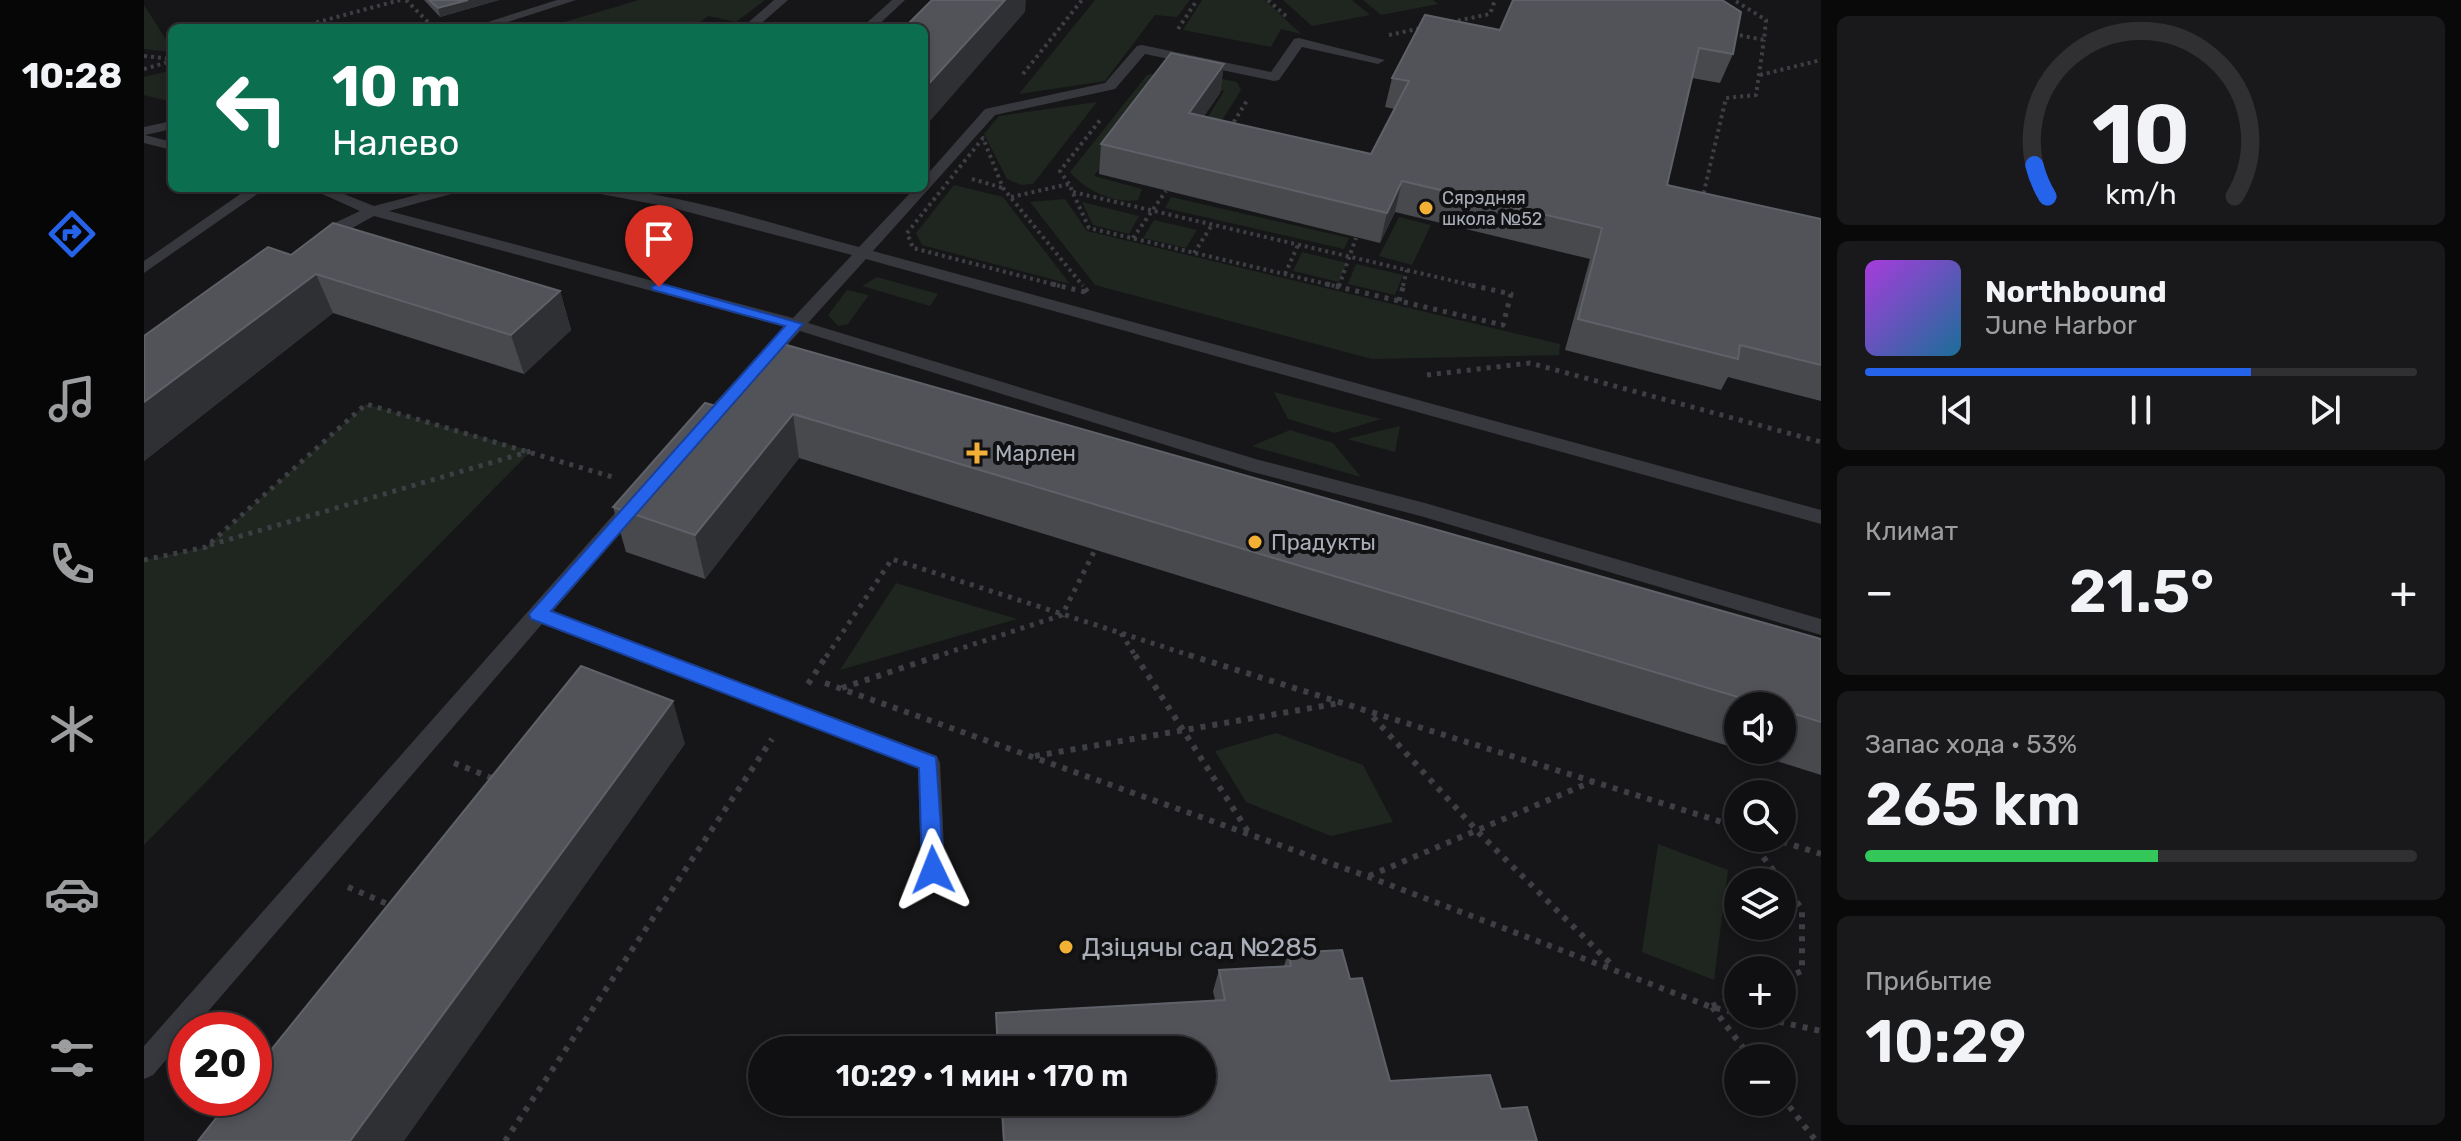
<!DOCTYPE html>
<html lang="ru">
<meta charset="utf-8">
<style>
:root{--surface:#101012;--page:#19191b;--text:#f1f3f6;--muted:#9c9d9f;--line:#303032;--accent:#2563eb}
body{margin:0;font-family:Rubik,sans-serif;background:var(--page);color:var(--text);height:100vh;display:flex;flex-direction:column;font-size:30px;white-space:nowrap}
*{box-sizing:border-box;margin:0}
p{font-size:26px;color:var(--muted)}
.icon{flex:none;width:44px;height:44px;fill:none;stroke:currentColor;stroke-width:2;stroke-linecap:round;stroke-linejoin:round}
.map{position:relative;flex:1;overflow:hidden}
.side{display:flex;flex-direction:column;gap:16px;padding:16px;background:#09090a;width:640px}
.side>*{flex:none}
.hud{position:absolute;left:24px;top:24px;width:760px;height:168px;border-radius:12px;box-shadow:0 4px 12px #0003,0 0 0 2px var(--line);background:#0b6e4f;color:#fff;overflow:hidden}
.fabs{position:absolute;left:1580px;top:692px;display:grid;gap:16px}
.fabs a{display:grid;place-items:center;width:72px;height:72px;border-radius:50%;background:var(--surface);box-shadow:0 4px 12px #0003,0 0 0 2px var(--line);font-size:40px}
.speed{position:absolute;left:24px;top:1012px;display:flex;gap:16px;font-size:40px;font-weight:700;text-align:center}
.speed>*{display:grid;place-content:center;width:104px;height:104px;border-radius:50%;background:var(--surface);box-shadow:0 4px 12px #0003,0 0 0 2px var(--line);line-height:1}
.speed .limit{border:12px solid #d22;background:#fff;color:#111}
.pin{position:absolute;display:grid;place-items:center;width:68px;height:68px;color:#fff;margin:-82px -34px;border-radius:50% 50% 50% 0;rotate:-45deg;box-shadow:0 0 8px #0007}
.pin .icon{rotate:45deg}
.me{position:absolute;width:88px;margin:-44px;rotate:358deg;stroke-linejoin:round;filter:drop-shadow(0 0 6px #0008)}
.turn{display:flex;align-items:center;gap:28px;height:168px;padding:0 32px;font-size:36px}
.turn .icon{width:104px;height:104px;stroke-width:2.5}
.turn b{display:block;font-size:56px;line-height:68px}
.big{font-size:60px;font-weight:600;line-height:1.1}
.side .card{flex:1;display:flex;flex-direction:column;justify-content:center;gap:12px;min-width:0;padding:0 28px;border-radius:12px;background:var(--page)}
.side .dial{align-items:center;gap:0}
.dial svg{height:208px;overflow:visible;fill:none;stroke:var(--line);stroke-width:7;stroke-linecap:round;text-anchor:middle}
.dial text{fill:var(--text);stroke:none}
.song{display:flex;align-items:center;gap:24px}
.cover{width:96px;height:96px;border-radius:12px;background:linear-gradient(135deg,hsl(280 70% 55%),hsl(200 70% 35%))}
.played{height:8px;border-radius:4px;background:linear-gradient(90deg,var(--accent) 70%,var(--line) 70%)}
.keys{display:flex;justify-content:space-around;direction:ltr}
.heat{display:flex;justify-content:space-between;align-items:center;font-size:44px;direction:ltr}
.charge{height:12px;border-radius:6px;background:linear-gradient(90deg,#34c759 53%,var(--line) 0)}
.trip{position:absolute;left:604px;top:1036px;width:468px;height:80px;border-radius:40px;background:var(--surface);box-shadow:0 4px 12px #0003,0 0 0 2px var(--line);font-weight:600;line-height:80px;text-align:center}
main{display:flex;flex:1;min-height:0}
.menu{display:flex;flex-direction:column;width:144px;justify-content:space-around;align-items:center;background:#060607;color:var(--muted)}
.menu .icon{width:56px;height:56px}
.menu .current{color:var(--accent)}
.menu b{font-size:36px;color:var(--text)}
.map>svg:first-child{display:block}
</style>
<main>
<nav class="menu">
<b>10:28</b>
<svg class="icon current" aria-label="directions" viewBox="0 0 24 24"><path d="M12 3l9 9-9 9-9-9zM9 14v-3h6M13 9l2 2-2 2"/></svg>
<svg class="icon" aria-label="music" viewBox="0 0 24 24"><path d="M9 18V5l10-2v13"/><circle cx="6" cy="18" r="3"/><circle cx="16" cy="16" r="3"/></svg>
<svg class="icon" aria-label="phone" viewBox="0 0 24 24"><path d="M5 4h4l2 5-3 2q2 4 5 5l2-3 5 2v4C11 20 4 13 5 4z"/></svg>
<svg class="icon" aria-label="climate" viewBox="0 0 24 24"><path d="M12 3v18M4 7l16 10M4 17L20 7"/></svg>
<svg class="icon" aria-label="car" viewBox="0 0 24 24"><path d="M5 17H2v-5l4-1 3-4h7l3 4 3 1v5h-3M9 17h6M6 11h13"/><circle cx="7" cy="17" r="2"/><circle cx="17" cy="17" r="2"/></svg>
<svg class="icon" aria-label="filters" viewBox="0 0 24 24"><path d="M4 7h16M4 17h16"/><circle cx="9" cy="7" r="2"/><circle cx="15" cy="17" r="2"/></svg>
</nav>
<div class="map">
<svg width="1677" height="1141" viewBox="0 0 1677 1141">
<rect width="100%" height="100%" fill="#161618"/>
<path fill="#1e261f" d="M495,0h126l-29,22 -28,-6 -15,12h-149z
M951,0h95l-13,17 -22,-2 -50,66 -86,13z
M1058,0h63l36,34 -20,-5 -10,18 -88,-17z
M1139,0h69l18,15 -58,11z
M1219,0h70l5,4 -57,11z
M0,5l28,44v3l-28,-3z
M1030,69l63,13 4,8 -18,29 -17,1 18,-29 -57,-13 -73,98 48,13 -4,11c-24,4 -53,-10 -68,-28l77,-97z
M28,70v32l-28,-7v-18z
M953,102l-64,82 -12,1 -14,-6 -23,-45 15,-18z
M810,185l49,12 67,87 -148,-39 -6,-12z
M1027,197l178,41 -5,11 -179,-41z
M921,199l22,32 473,113 -1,11 -187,4 -277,-74 -65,-83z
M938,202l57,14 -10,18 -36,-9z
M1255,217l32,8 -19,40 -33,-9z
M1010,220l43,10 -11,18 -43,-10z
M1158,252l45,11 -8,19 -46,-11z
M1212,264l47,11 -8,20 -47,-11z
M733,277l61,17 -8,12 -68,-20z
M703,290l22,5 -21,29 -10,2 -10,-11z
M1130,392l107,27 -46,14 -47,-14z
M222,404l165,47 -387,394v-285l62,-13z
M1256,426l-5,26 -48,-13z
M1146,430l43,13 28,34 -109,-31z
M752,583l121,36 -177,51z
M1132,733l87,32 30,57 -62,14 -85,-34 -31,-51z
M1514,844l70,26 -14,110 -72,-28z"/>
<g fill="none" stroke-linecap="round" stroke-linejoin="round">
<path stroke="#3d3f44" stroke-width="4" stroke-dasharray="3 4" stroke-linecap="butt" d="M262,0l28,28
M1124,0l19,17
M1307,22l39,-8 5,-14
M152,28l104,-28
M1034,29l19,-29
M1589,34l31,6 2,-20 -32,-20
M1245,35l33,-7
M0,56l28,3
M0,69l28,-8
M879,74l59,-74
M1616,75l61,-15
M1086,128l18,-29
M828,179l31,9
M925,184l-9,-13 41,-52
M929,192l402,94
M867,197l58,-13 20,44 246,58
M1558,200l24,-102 30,-3 8,-55
M989,238l33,-47
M1050,253l18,-28
M1141,274l13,-29
M916,286l-147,-38 -6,-15 76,-95 20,50 80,98
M1195,286l17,-48
M1259,286l4,-16"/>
<path stroke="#3d3f44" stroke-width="5" stroke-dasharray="4 6" stroke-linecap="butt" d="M908,284l37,9 -8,-9
M1182,284l177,41 8,-31 -45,-10
M1194,287l1,-3
M1255,301l5,-17
M1283,375l103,-12 291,79
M66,545l321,-94
M0,560l62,-13 160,-143 250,74
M977,633l15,24
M682,657l66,-98 303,98
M791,657l127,-42 35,-69"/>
<path stroke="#3d3f44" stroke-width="6" stroke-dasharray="5 7" stroke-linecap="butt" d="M991,655l114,178
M1045,655l549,172
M681,683l544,194 342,130 27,6
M664,684l19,-29
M698,688l99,-33
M1229,717l106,116 134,133
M891,756l305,-53
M310,763l43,17
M1605,838l33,44
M1627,838l50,16
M1225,876l222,-94
M1638,883l20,26v62l-20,8
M204,887l46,20
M1568,1006l26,-10
M1568,1007l39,51
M1600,1014l77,17
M110,1060l10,5
M1638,1097l34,44
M361,1141l267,-402"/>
<path fill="#37383d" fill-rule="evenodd" d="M413,0h19l-87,28h-20z
M630,0h14l-32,28h-14z
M748,0h13l-30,28h-14z
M1155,38l86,22 -7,4 -76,-17 -23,33 -5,1 -129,-27 -30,35 -120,26 -122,136 948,259v14l-955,-265 -58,64 451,137 166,43 396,116v16l-397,-118 -175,-46 -449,-140 -92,100 -6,2 -9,-6 3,-4 89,-96 -411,-111 -51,28h-12l-2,-3 19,-15 32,-15 -51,-23h20l45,18 69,-18h30l-84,23 404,107 59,-63 -183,-48 -84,-16 -2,-3c88,0 190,37 276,59l56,-59h9v-10l61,-69 120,-26 32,-37 5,-1 129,27 23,-33z
M28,121v8l-27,6 27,7v8l-28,-7v-16z
M105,188h17l-122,85v-12z
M492,495l10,7 -3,5 -90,104 384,145 3,7 5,107 -4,8 -8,3 -8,-3 -4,-8 -3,-102 -376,-144 -350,406h-6v7l-33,38 -9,4v-33l485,-549z"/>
</g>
<path fill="#47494d" d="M280,0h75l-59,17z
M1369,0l220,54 -13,29 -28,-5 -25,107 154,34v182l-93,-24 -7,13 -156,-40 25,-91 -195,-47 -15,31 -281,-69 2,-30 123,-80 -4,29 -16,23 167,38 24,-45 -10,-2 7,-29 108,-48z
M147,255l269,36 11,39 -47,44 -191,-61 -189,148v-125z
M639,344l1038,295v136l-79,-25h40v-44h-44v43l-939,-291 -94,121 -79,-27 -13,-45 114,-98z
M1144,953l62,26 40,102 111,28 36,32h-534l-3,-39h202v-52h-205l-1,-37 219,-13 -2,-9 6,-21 65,-4z"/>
<path fill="#2f3033" d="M324,0h31l-59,17 -2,-9z
M861,0h21l-1,12 -101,116v-39z
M1080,64l-4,29 -34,49 3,-29z
M1258,181l-7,31 -15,31 7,-30z
M172,274l17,39 -189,148v-59z
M416,291l11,39 -47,44 -13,-39z
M649,414l6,44 -94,121 -10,-44z
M529,701l12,43 -281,397h-54z"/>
<path fill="#525359" stroke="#5f6168" stroke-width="2" d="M285,0h39l-30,8z
M788,0h73l-81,89v-61h-20z
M1369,0h209l19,12 -8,42 -34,-6 -32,137 154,34v146l-81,-20 -2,14 -160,-40 24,-91 -200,-47 -15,32 -286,-69 70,-91 53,11 -35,49 182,41 38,-73 -17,-3 33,-63 75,15z
M189,223l227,68 -49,44 -195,-61 -172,128v-66l124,-89 23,8z
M639,344l1038,295v83l-39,-12v-4h-14l-975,-292 -98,121 -82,-28 92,-104 22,6z
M437,666l92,35 -323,440h-152l34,-43h22v-27z
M1198,950l8,29 12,-1 28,103 100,-6 11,34 26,-2 10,34h-533l-2,-39h200v-52h-204l-2,-37 229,-13 -6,-30 72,-4 -3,-13z"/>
<path fill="#2563eb" stroke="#184099" stroke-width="2" d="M515,283l144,41 -252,287 385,146 8,113 -3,7 -8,3 -8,-3 -3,-7 -3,-102 -388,-149 -2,-5 256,-288 -132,-36 -2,-3z"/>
<g fill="#f2b134" stroke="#111113" stroke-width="3">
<circle cx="1282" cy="208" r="8"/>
<path d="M829 441h8v8h8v8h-8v8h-8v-8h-8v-8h8z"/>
<circle cx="1111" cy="542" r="8"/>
<circle cx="922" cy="947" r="8"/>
</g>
<g text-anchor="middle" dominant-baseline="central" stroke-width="8" stroke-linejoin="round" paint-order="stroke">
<g font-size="18" fill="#a8adb8" stroke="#111113" text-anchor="start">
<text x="1298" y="198">Сярэдняя<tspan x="1298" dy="21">школа №52</tspan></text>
</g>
<g font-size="22" fill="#a8adb8" stroke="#111113" text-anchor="start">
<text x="851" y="453">Марлен</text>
<text x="1127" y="542">Прадукты</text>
</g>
<g font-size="26" fill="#a8adb8" stroke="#111113" text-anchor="start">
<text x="938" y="947">Дзіцячы сад №285</text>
</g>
</g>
</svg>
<div class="fabs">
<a><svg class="icon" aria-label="sound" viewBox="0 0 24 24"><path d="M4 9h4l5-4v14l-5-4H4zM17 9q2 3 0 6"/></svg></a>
<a><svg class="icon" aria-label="search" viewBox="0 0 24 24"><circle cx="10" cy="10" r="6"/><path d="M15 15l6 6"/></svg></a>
<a><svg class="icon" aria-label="layers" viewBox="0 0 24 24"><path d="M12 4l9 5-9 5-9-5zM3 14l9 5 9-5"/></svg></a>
<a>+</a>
<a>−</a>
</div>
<div class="speed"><div class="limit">20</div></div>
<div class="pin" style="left:515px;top:287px;background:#d93025"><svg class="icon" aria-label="arrive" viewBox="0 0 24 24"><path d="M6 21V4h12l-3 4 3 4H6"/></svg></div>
<svg class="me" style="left:789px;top:870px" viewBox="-20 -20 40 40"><path d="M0-17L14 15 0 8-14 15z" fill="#2563eb" stroke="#fff" stroke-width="4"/></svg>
<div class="trip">10:29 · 1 мин · 170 m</div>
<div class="hud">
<div class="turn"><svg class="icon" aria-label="left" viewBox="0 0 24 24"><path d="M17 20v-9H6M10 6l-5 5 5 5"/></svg><div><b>10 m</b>Налево</div></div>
</div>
</div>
<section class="side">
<div class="card dial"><svg viewBox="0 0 100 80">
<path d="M14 69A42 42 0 1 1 86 69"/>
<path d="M14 69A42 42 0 0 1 9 57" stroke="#2563eb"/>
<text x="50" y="56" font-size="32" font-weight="700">10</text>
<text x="50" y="72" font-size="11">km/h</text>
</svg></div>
<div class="card">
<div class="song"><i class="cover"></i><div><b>Northbound</b><p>June Harbor</p></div></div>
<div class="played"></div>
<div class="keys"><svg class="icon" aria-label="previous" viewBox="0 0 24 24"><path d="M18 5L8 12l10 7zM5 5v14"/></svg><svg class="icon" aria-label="pause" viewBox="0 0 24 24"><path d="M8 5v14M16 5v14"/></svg><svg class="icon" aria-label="next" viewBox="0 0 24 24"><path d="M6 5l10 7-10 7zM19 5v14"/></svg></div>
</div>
<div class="card"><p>Климат</p>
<div class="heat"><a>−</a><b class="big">21.5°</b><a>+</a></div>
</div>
<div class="card"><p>Запас хода · 53%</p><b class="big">265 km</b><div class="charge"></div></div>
<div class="card"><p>Прибытие</p><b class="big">10:29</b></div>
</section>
</main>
